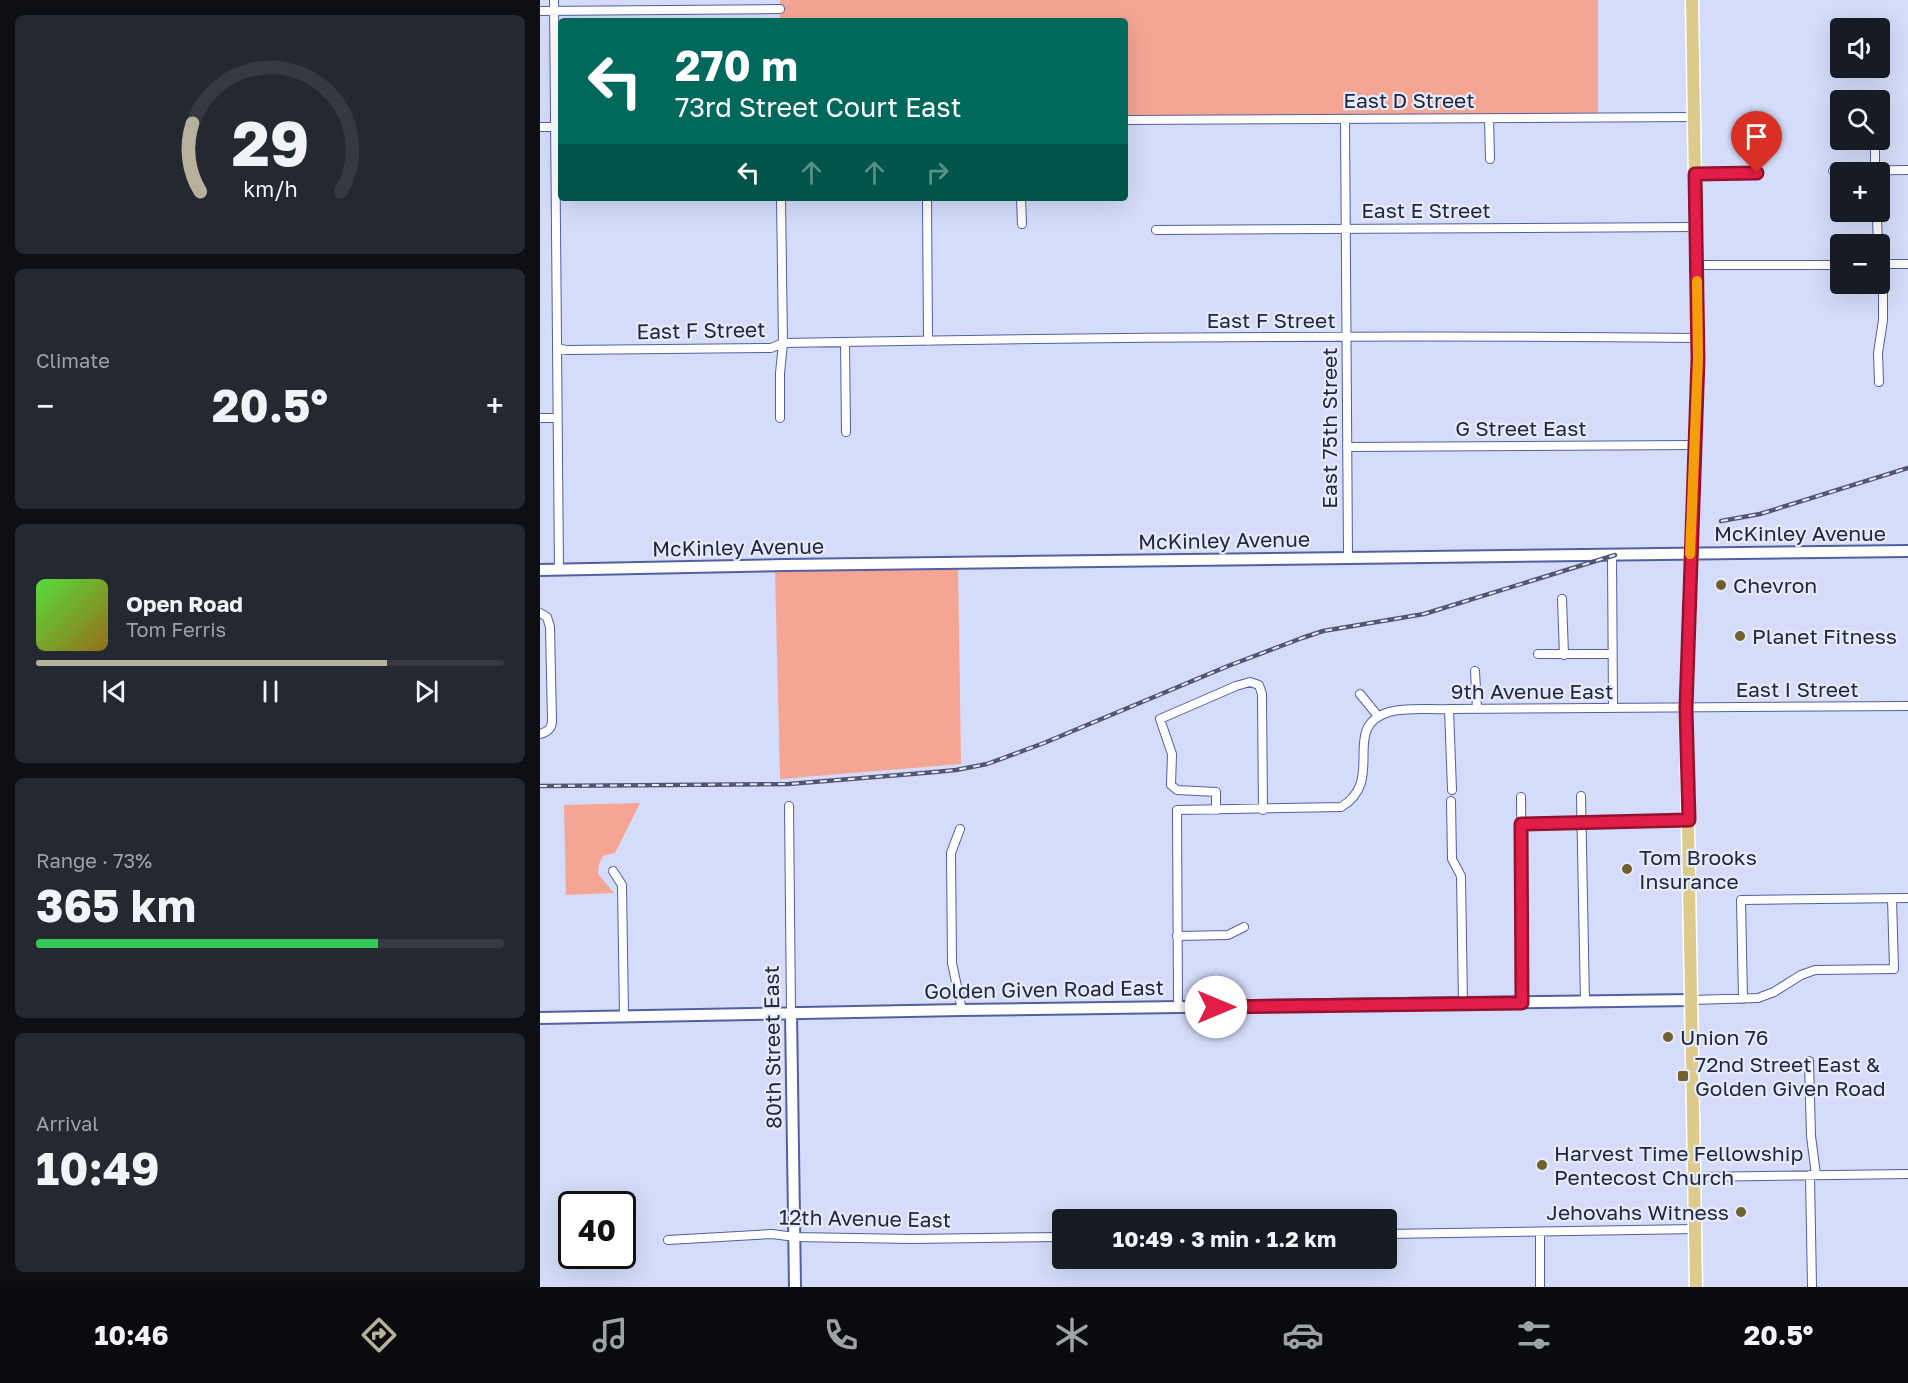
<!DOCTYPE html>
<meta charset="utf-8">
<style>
:root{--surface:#171b24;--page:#242831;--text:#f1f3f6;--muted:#9ea1a6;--line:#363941;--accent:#b6b19c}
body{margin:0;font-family:"Golos Text",sans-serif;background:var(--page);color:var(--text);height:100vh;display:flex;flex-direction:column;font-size:22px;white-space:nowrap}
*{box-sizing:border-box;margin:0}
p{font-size:20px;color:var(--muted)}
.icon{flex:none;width:33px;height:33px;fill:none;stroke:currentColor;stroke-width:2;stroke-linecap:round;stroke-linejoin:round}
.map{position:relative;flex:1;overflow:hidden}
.panel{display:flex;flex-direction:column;gap:15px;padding:15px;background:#0d0f14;width:540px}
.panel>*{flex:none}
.hud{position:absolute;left:18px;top:18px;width:570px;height:183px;border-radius:6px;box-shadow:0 6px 24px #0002;background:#00695c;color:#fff;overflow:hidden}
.tools{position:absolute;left:1290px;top:18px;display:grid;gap:12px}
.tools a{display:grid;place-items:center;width:60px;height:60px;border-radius:6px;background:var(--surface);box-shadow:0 6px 24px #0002;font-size:30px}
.speed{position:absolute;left:18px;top:1191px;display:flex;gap:12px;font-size:30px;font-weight:700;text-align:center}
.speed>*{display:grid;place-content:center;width:78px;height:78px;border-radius:50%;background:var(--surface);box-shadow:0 6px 24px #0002;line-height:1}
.speed .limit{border:3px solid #111;border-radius:9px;background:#fff;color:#111}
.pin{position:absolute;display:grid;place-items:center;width:51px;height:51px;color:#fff;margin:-62px -26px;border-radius:50% 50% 50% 0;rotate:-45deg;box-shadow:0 0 6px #0007}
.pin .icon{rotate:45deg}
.me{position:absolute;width:66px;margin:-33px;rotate:90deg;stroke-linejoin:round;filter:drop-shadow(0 0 4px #0008)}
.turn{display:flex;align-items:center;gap:21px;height:126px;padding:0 18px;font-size:27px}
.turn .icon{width:78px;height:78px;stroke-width:2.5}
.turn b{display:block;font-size:42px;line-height:51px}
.lanes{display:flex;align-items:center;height:57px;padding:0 18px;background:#0003;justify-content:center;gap:30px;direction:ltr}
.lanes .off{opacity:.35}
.big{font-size:45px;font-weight:700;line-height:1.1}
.panel .card{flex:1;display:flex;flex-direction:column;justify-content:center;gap:9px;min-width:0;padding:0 21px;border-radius:9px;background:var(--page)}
.panel .dial{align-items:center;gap:0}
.dial svg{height:156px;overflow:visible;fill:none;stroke:var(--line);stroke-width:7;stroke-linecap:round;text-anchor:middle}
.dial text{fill:var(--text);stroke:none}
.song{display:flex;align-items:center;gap:18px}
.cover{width:72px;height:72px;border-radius:9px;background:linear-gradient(135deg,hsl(110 70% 55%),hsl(40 70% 35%))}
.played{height:6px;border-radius:3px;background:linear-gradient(90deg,var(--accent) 75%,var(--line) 75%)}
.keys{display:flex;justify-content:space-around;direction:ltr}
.heat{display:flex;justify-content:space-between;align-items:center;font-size:33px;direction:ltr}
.charge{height:9px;border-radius:4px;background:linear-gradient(90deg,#34c759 73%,var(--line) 0)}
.trip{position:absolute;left:512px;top:1209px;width:345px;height:60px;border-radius:6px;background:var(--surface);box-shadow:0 6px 24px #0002;font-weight:700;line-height:60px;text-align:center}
.tabs{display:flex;height:96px;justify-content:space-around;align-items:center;background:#090b0e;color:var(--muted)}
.tabs .icon{width:42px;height:42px}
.tabs .current{color:var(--accent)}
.tabs b{font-size:27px;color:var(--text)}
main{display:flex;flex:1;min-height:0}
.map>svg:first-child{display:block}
</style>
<main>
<section class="panel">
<div class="card dial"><svg viewBox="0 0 100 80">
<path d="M14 69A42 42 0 1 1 86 69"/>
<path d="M14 69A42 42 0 0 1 10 34" stroke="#b6b19c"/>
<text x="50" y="56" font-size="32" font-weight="700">29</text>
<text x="50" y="72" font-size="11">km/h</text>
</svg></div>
<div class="card"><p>Climate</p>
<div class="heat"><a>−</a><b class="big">20.5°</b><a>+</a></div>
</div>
<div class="card">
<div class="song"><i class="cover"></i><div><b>Open Road</b><p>Tom Ferris</p></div></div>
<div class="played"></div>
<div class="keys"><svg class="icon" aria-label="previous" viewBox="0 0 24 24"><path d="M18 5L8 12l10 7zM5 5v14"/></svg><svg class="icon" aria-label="pause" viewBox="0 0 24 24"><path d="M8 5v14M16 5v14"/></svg><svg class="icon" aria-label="next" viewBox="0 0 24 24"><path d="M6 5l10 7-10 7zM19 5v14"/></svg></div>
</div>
<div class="card"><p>Range · 73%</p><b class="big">365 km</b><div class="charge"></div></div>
<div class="card"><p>Arrival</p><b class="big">10:49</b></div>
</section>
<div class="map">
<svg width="1368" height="1287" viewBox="0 0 1368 1287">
<rect width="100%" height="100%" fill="#d4dcf9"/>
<path fill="#f5a594" d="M240,0h818v117l-473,3v-99h-345z
M418,567l3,197 -181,15 -5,-209z
M100,803l-25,50 -12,3 -4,8 -1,10 16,19 -48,2 -2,-90z"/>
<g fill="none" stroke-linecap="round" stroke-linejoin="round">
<g stroke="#52609e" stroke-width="10">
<path id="street" d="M14,0l5,570
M0,11l240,-2
M949,118l1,41
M805,119l3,439
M585,120l569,-3
M0,127h21
M1335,170v-30
M1293,171l75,-1
M1155,174l62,-1
M387,198l1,143
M481,198l1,26
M1337,219l1,25
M616,230l540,-3
M1340,264h28
M1156,265h144
M305,342l1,90
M18,348l8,2 205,-2 12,-5c305,-6 610,-8 914,-5
M1339,382l-1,-29 5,-33v-37l-3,-25
M0,418h17
M240,418v-45l3,-30 -2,-145
M807,447l348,-2
M1072,555l1,153
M1022,599l2,56
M0,613l7,4 3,10 2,94c0,8 -5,11 -12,13
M998,654h74
M935,671l2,38
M820,694l18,22
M909,709l3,81
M1041,796l4,206
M981,797l2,206
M911,801l1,58 9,17 2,128
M249,806l2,206
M676,810v-18l-39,-2 -6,-5 1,-31 -12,-35 76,-33 14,-4 9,3 3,9 1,116
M981,824l168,-4
M420,829l-9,24 1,110 10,47
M73,871l9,14 2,131
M637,936l51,-1 16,-8
M1203,999l-2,-99 167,-2
M1152,1000l66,-2 16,-6 27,-17 14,-5 79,-1 -2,-71
M638,1007l-1,-197 164,-3c46,-27 -2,-80 48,-95 18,-5 41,-2 60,-3l459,-3
M1269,1061l2,75 5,39
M1270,1175l2,112
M1155,1177l213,-3
M1000,1232v55
M846,1234l310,-5
M128,1240l104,-6 23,3 116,2 151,-2"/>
</g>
<g stroke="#52609e" stroke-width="14">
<path id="secondary" d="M0,570l245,-5 1123,-14
M251,1012l4,275
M0,1018l422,-8 730,-10"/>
</g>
<g stroke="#fff" stroke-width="15">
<path id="primary" d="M1152,0l6,359 -12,349 10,579"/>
</g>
<use href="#street" stroke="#fff" stroke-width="8"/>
<use href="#secondary" stroke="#fff" stroke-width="10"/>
<use href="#primary" stroke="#ddcb8d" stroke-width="12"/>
<g stroke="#515772" stroke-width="4.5">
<path id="rail" d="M1181,521l39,-7 148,-46
M0,786l249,-2 135,-11 32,-3 31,-6 57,-21 184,-77 74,-28 21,-7 101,-17 191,-59"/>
</g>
<use href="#rail" stroke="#e6eaf9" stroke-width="2" stroke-dasharray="7" stroke-linecap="butt"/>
</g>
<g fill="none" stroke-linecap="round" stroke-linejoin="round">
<g stroke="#92132f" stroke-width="15">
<path id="route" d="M676,1007l306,-4 -1,-179 168,-4 -3,-112 12,-349 -3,-185 62,-1"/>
</g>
<use href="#route" stroke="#e11d48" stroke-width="10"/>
<path stroke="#f59e0b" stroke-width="10" d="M1150,554l8,-195 -1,-78"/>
</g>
<g fill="#6f602e" stroke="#e6eaf9" stroke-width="2">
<circle cx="1181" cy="585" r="6"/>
<circle cx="1200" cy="636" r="6"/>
<circle cx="1087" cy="869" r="6"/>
<circle cx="1128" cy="1037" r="6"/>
<rect x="1137" y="1070" width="12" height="12" rx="3"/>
<circle cx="1002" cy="1165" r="6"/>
<circle cx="1201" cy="1212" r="6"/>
</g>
<g text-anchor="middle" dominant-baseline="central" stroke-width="4.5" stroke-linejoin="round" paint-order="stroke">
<g font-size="21" fill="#212641" stroke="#e6eaf9">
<text x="869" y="100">East D Street</text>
<text x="886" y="210">East E Street</text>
<text x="731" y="320">East F Street</text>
<text transform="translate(161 330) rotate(-1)">East F Street</text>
<text transform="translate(789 428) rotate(-90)">East 75th Street</text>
<text x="981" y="428">G Street East</text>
<text x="1260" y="533">McKinley Avenue</text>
<text transform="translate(684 540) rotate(-1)">McKinley Avenue</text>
<text transform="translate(198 547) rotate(-1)">McKinley Avenue</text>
<text x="1257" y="689">East I Street</text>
<text x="992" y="691">9th Avenue East</text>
<text transform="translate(504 989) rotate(-1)">Golden Given Road East</text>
<text transform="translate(232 1047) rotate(-91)">80th Street East</text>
<text transform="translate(325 1218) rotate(1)">12th Avenue East</text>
</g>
<g font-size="21" fill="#212641" stroke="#e6eaf9" text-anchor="start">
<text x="1193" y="585">Chevron</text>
<text x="1212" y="636">Planet Fitness</text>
<text x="1099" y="857">Tom Brooks<tspan x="1099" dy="24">Insurance</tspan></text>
<text x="1140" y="1037">Union 76</text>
<text x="1155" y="1064">72nd Street East &amp;<tspan x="1155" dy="24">Golden Given Road</tspan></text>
<text x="1014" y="1153">Harvest Time Fellowship<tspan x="1014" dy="24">Pentecost Church</tspan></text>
<text x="1189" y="1212" text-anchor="end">Jehovahs Witness</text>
</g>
</g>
</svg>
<div class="tools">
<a><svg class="icon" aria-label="sound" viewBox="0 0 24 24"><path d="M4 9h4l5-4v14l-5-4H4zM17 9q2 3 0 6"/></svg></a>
<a><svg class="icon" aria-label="search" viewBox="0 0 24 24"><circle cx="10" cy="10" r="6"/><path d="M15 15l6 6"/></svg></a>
<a>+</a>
<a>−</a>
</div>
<div class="speed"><div class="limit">40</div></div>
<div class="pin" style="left:1217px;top:173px;background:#d93025"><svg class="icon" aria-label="arrive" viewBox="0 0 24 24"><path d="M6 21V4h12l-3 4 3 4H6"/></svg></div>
<svg class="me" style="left:676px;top:1007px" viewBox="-20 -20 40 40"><circle r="19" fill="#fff"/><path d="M0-13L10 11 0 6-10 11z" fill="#e11d48"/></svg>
<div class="trip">10:49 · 3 min · 1.2 km</div>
<div class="hud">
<div class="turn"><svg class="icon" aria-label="left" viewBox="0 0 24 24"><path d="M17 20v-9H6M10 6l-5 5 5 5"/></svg><div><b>270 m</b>73rd Street Court East</div></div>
<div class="lanes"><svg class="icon" aria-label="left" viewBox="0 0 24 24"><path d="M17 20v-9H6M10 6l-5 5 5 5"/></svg><svg class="icon off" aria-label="ahead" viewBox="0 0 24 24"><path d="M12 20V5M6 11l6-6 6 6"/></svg><svg class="icon off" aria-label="ahead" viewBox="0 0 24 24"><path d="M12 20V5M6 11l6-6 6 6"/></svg><svg class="icon off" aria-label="right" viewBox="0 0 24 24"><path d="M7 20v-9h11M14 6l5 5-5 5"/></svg></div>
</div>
</div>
</main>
<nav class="tabs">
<b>10:46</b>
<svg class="icon current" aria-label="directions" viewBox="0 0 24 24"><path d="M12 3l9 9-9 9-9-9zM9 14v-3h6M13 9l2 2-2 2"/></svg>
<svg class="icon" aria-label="music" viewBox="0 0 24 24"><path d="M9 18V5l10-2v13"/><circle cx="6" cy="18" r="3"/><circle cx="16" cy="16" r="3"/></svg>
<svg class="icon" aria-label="phone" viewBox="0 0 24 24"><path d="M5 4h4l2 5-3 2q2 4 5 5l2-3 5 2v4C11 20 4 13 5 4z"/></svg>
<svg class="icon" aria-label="climate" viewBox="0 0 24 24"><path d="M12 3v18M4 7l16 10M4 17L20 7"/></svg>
<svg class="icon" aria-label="car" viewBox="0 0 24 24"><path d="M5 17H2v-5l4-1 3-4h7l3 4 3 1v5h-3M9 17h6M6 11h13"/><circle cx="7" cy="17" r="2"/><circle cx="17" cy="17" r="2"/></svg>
<svg class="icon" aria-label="filters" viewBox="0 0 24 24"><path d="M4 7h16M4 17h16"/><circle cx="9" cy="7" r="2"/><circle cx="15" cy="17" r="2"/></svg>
<b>20.5°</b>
</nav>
